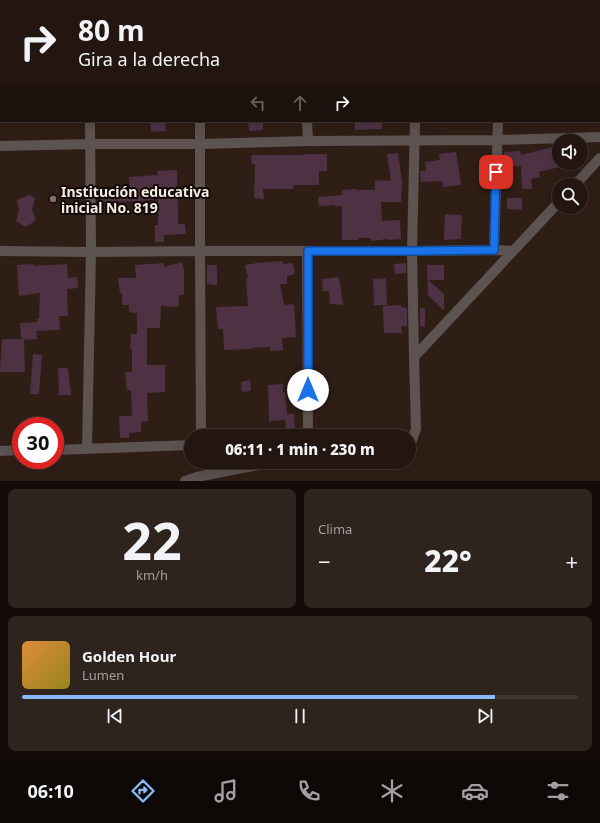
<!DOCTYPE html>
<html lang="es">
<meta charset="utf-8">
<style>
:root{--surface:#231610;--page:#2f231e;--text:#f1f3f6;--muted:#a39f9f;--line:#403530;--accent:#88bafc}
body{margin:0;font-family:"Noto Sans",sans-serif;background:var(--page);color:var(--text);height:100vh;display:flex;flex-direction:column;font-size:15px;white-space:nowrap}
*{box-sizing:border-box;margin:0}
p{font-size:13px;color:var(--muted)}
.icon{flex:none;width:22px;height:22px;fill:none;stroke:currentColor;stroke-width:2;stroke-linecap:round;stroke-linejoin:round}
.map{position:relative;height:481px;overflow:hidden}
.panel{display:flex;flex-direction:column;gap:8px;padding:8px;background:#130c09;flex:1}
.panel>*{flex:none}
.guide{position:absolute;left:0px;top:0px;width:600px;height:122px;box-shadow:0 4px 16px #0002,0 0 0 1px var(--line);background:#231610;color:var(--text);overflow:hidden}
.fabs{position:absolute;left:552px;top:134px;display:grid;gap:8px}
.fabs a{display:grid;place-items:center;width:36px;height:36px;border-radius:50%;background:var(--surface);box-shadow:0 4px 16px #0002,0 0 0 1px var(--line);font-size:20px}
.speed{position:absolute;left:12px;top:417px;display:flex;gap:8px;font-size:20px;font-weight:700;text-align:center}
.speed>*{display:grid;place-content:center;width:52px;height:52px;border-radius:50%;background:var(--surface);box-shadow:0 4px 16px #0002,0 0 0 1px var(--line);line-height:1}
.speed .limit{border:6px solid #d22;background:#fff;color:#111}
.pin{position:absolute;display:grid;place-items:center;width:34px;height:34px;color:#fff;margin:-17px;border-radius:8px;box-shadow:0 2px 6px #0006}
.me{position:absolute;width:44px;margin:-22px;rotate:0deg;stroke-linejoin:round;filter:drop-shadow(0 0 3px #0008)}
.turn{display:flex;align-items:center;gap:14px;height:84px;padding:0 12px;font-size:18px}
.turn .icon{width:52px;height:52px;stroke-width:2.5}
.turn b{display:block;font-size:28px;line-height:34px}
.lanes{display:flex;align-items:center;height:38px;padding:0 12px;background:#0003;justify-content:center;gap:20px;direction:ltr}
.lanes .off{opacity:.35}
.big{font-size:30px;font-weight:800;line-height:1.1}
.panel .card{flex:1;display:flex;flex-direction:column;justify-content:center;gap:6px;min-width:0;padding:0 14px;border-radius:8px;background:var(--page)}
.panel .dial{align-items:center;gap:0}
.dial b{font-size:52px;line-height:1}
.song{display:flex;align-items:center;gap:12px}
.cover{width:48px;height:48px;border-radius:6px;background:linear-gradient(135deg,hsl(30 70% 55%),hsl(50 70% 35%))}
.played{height:4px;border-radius:2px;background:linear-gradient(90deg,var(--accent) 85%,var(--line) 85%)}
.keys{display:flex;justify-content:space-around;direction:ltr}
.heat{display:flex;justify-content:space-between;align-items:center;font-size:22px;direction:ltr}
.panel .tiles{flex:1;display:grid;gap:8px;grid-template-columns:1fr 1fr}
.card:last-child{grid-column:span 2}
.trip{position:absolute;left:184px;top:429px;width:232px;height:40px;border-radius:20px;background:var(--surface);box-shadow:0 4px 16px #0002,0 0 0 1px var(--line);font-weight:800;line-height:40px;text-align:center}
.tab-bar{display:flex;height:64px;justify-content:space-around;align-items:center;background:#0e0906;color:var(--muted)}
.tab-bar .icon{width:28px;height:28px}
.tab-bar .selected{color:var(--accent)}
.tab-bar b{font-size:18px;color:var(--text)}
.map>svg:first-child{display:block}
</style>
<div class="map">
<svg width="600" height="481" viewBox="0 0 600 481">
<rect width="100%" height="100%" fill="#2f1e16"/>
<path fill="#4e3244" d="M150,121h15l1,10 -15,1z
M248,121h15v9l-14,1z
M355,121h27v8l-27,1z
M553,147l2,10 4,-1v11l-20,5 1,5 -9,2 1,10h-10l-1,-23 -17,1v-15l16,-1 1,4z
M456,152l5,33 -18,2 -1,-6 -21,1 -1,-11h6l-1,-9 15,-2 -1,-6z
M398,153l4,29 -1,20h-20l1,19 18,-1 1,19 -13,1v-1l-17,2v-3h-12l-1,2h-16v-34h-8v-1l-15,1 -1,-9 24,-2v-5l14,-1 1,1h18v-10l16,1 -4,-27z
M304,154h23v17h-8v14h-26v4h-30l1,10 -10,-1 1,-34h-3l-1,-9h53z
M177,170v15h-1l2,20v19h7l1,10 -22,1v7h-9v-17h3v-26l-17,2 -40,1v-9l29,-1 -1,-15 29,-2 -1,-4z
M29,195l6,3 -3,12 4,10 -10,7 -10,-6 3,-10 -2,-11z
M507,198h15v12l-15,-1z
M445,214l17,1 -1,24 -17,1z
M283,261v3l10,-1 2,11 -8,2v8h-7l4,21 10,-1 2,33 -14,1 1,12 -13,1v-4l-19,1v1l-27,1 -1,-21h-5l-2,-22 32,-1 -2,-28h2l-3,-13 12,-2z
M182,262l2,8v25h-5l-1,12 -17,-1 -1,22h-13v37h18v27l-18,1 1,28 -7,1v10l-12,1v5h-9l-1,-22h13l-1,-26h-4l-2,-18h7v-23h-2l1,-15h6v-21l-8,-1v-7h-7v-12h-2l-2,-15h18l-1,-13 29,-2v4z
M406,263v10l-11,1 -1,-10z
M33,264v2l34,-2 1,14 9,-1 1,11 -11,1 1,27h-9l1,14 -24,1 1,8 -13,1 1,32h-25l2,-33h19l-1,-16 17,-1v-3h2l1,-26 -21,3 -2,-31z
M207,265h10v20l-10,-1z
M427,265h17v15h-16l16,14v17l-16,-16z
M339,277l4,28 -13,-1 -1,-13h-6l-1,-12z
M386,278l1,27h-13l-1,-26z
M401,305v2l6,1v18h-6l1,7h-18l-1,-27z
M420,308h5v19l-5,-1z
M33,354l9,1 -3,39h-9z
M58,368h10l3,27h-12z
M250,380l1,11 -9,1 -1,-10z
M283,384v8h2l2,22h7l1,18h-9l-1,-12 -16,1 -1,-36z"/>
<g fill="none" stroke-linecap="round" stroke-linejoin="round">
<path stroke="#5d5351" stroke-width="10" d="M88,0v1
M198,0v1
M306,0v1
M414,0v1
M508,1v-1
M599,6h1
M200,121v130l1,185
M307,121l1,20
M415,121l-3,130 2,106 145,-155
M0,146l91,-2h109l108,-3 189,-1 103,-3
M575,185l25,-27
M494,250l4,-129
M0,251l91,1 109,-1h212l82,-1 19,1
M307,251l1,185
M409,443l3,-3 4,-11 -2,-72
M87,449l4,-197 -1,-131
M55,450l136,-5
M0,451l21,-1
M185,481l12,-4 77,-15h8"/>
</g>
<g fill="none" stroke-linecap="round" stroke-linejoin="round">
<g stroke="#114b97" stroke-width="10">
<path id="route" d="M308,390v-139h104l82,-1 2,-78"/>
</g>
<use href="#route" stroke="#1a73e8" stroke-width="7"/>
</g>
<circle fill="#8d6e63" stroke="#120a07" stroke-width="1.5" cx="53" cy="199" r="4"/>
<g text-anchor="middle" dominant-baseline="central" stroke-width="4" stroke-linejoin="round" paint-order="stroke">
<g font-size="14" font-weight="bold" fill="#f7ebe6" stroke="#120a07" text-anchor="start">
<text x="61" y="191">Institución educativa<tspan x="61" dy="16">inicial No. 819</tspan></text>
</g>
</g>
</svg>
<div class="fabs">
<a><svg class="icon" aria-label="sound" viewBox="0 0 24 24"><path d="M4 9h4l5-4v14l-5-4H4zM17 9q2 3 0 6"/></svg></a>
<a><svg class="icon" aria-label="search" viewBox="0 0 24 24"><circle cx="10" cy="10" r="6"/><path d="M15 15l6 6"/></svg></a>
</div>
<div class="speed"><div class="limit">30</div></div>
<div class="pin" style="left:496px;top:172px;background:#d93025"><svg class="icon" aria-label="arrive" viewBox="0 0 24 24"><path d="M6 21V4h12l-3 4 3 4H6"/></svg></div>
<svg class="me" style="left:308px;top:390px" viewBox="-20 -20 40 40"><circle r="19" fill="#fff"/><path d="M0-13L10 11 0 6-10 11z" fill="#1a73e8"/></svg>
<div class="trip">06:11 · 1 min · 230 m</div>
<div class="guide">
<div class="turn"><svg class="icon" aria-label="right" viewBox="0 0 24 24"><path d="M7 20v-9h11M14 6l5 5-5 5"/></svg><div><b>80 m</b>Gira a la derecha</div></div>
<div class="lanes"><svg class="icon off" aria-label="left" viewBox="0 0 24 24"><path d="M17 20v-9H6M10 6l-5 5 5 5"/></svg><svg class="icon off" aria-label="ahead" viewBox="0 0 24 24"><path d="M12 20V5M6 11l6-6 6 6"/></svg><svg class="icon" aria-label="right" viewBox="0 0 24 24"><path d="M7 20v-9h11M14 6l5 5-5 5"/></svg></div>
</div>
</div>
<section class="panel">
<div class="tiles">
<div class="card dial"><b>22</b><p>km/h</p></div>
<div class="card"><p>Clima</p>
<div class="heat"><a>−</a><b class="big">22°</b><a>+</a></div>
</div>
<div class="card">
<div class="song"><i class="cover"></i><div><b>Golden Hour</b><p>Lumen</p></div></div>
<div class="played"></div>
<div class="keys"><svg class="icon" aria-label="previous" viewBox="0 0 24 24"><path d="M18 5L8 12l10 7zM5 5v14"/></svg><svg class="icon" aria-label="pause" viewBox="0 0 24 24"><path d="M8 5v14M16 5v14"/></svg><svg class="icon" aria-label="next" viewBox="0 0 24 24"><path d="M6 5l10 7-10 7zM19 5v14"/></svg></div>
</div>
</div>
</section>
<nav class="tab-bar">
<b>06:10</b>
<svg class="icon selected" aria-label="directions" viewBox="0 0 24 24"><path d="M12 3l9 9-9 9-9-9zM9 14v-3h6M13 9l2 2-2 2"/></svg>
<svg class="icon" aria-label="music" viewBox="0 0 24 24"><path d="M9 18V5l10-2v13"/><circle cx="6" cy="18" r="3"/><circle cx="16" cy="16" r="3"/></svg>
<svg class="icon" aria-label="phone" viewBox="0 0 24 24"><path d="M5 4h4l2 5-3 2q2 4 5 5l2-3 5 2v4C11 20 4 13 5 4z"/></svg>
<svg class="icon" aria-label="climate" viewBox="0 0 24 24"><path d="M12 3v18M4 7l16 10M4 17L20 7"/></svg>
<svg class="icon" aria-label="car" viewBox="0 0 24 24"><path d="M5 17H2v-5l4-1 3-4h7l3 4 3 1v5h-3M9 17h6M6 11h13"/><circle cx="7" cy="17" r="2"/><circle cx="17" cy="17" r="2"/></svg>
<svg class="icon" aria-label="filters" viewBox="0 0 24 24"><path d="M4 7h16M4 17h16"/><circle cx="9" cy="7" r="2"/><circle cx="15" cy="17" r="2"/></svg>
</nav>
